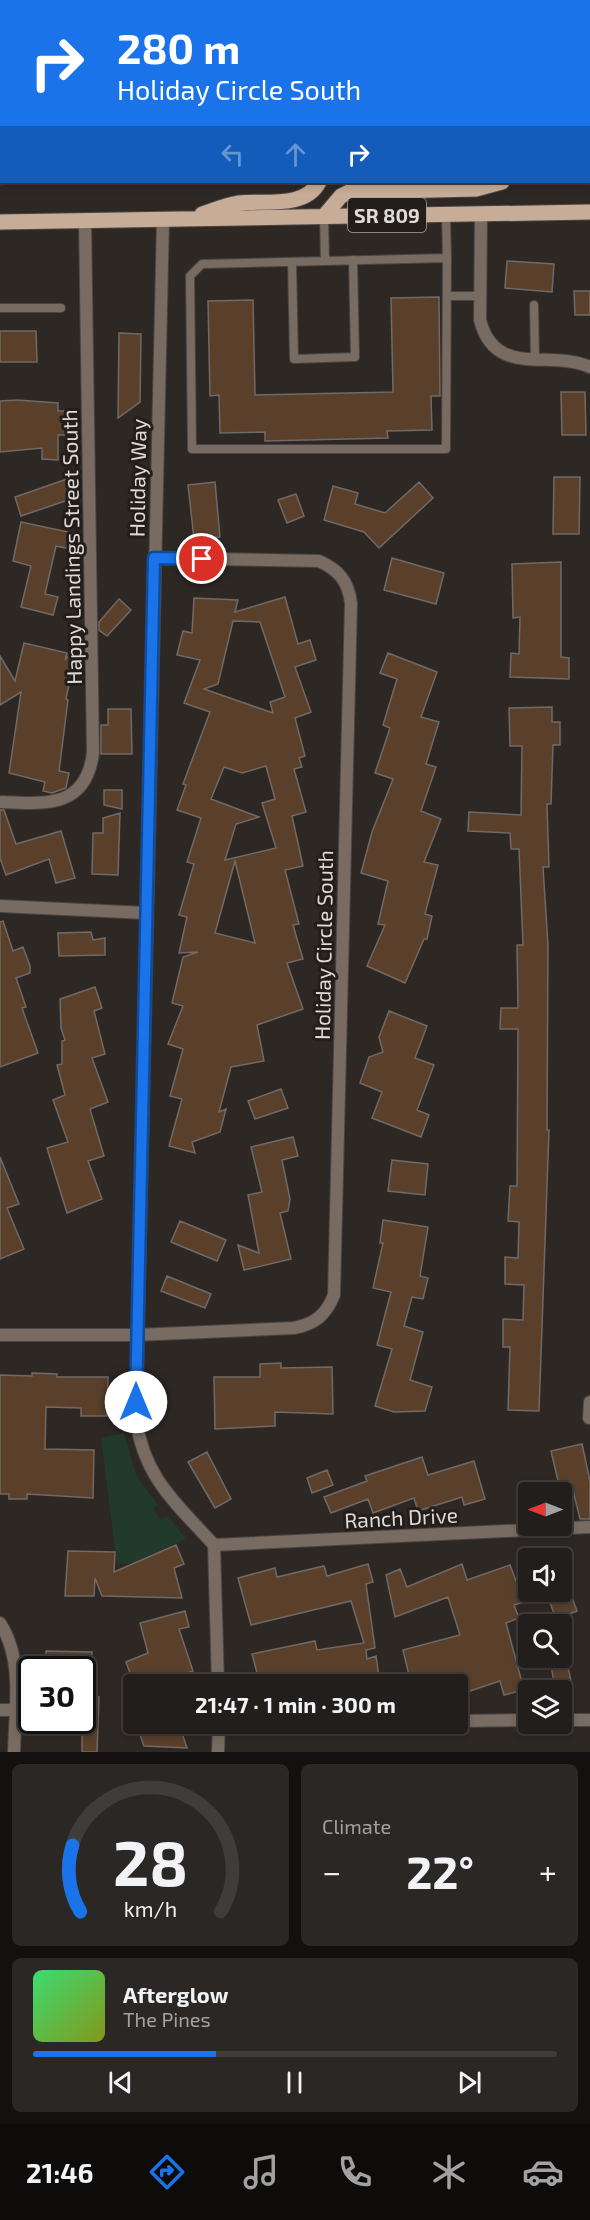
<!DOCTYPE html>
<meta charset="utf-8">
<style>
:root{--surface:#221e1c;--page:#2a2725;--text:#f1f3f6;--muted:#a2a2a3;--line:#3f3c3b;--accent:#1a73e8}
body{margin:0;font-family:"Exo 2",sans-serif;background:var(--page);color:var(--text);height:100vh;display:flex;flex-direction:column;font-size:22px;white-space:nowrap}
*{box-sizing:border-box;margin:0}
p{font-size:20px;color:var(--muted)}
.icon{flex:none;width:33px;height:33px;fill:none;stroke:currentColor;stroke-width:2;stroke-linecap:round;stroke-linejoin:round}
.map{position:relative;height:1752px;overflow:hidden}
.panel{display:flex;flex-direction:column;gap:12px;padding:12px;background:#13100f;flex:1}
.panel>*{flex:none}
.hud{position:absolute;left:0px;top:0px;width:591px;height:183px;box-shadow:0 3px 9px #0003,0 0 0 2px var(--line);background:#1a73e8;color:#fff;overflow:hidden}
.needle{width:39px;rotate:270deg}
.buttons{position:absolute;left:518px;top:1482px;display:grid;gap:12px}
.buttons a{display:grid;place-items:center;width:54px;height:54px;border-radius:6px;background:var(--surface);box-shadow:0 3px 9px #0003,0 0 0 2px var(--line);font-size:30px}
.speed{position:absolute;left:18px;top:1656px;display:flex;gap:12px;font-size:30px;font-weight:700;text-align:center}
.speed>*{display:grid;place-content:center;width:78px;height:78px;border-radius:50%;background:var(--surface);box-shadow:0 3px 9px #0003,0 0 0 2px var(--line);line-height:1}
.speed .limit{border:3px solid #111;border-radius:9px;background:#fff;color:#111}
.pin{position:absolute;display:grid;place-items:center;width:51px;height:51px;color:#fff;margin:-26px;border:3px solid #fff;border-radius:50%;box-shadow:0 2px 6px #0007}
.me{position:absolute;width:66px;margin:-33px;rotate:0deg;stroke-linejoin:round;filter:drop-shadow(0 0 4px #0008)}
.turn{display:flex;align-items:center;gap:21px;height:126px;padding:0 18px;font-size:27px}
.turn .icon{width:78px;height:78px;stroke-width:2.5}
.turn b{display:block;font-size:42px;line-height:51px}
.lanes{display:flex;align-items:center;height:57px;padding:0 18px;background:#0003;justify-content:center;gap:30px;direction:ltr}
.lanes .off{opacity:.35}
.big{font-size:45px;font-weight:700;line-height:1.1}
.panel .widget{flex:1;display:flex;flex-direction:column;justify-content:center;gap:9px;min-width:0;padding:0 21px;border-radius:9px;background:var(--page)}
.panel .dial{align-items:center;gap:0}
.dial svg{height:156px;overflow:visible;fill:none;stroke:var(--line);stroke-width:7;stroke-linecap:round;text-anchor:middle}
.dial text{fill:var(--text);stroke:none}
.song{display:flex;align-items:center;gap:18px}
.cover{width:72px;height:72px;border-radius:9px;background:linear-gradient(135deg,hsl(140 70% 55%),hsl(70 70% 35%))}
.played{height:6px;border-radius:3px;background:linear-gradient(90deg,var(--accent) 35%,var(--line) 35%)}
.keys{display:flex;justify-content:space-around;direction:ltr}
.heat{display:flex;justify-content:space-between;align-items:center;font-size:33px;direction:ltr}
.panel .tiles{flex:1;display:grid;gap:12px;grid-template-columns:1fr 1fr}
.widget:last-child{grid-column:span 2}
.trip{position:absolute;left:123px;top:1674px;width:345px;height:60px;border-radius:6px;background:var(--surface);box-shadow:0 3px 9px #0003,0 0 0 2px var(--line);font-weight:700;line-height:60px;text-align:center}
.menu{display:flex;height:96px;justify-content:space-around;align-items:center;background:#0e0c0b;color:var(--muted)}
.menu .icon{width:42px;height:42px}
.menu .active{color:var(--accent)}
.menu b{font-size:27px;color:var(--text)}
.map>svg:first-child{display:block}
</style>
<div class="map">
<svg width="590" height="1752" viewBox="0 0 590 1752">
<rect width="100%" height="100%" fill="#2e2825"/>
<path fill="#223a29" d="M124,1433l12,42 22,30 -5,4 8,11 7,-4 18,23 -53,24 -16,1 -16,-126z"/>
<path fill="#5a402b" stroke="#706965" stroke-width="1.5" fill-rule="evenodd" d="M507,261l47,3 -2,28 -47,-4z
M574,291h16v24h-15z
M439,297l1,99h-9l1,34 -45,1 1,7 -123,3v-9l-45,1 -1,-38 -9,1 -2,-95 45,-1 2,95 138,-3 -2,-94z
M0,331h36l1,31h-37z
M119,333l22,1 -1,68 -22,16z
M561,392h24l1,43h-24z
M17,400l41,3v8h8l1,24h-9v25l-16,-1v-11l-42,4v-51z
M554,477h26l-1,57h-26z
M70,478l7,19 -56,19 -6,-19z
M215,482l5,55 -26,2 -6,-54z
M419,482l14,16 -54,50 -15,-16 -40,-12 9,-34 25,7 -3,11 30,9z
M296,494l8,22 -17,7 -9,-23z
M21,522l52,11 -3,16 -14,-3 -11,48 13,3 -5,18 -32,-8 10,-41 -18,-5z
M392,558l52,15 -8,31 -52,-14z
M561,562v95l8,1v21l-59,-2 1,-24 8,1 1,-37 -7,1 -1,-54z
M285,597l13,47 12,-4 6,20 -21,7 16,45 -16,6 10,38 -6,2 3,9 -8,2 12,43 -14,4 11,50 -18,4 14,54 -6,1 10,34 -16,4 16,46 -46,16 7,36 -33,6 -12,45 7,-3 -6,23 -28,10 3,11 -26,-7 13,-47 -12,-3 13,-47 -15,-5 15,-38 -11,-3 11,-46 15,-5 -19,1 8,-36 -8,-2 15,-51 -7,-2 14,-44 -24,-8 9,-25 -3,-1 27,-72 -26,-9 16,-43 -23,-5 6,-24 9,2 2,-35 44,2 -3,12zM233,621l27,1 25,75 -15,5 3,11 -69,-24 14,-5zM266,766l9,33 -13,4 14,45 -51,12 11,-36 23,-7 -48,-18 13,-32 18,6zM235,861l20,82 -40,-10z
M119,599l12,11 -24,26 -8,-6v-8z
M24,643l43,10 -2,7 12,-14 -11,53 2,1 -9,71 10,2 -3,15 -14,5 -9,-2 2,-9 -36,-9 12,-81 -21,13v-49l15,25z
M388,653l49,19 -16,45 18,5 -13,42 10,3 -15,44 20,8 -17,43 14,3 -13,49 7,2 -5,23h-3l-19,44 -38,-17 18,-41 -7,-1 10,-43 -27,-8 11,-41 21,-53 -18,-6 15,-45 -7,-3 14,-46 -17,-6z
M552,707v15h8v23h-7l-2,59h-4l2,63h-6l5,78 -1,185h2l-10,281 -31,-1 2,-63h-7v-28l20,1 1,-35 -19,-1v-27l13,1 1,-36 -11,-1 2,-35h7l1,-157h-18l1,-21h17l-1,-63h6l-4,-96h-8l-1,-16 -42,-2 1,-19 52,3 1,-69h-12l-1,-38z
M108,709h23l1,45h-31v-29h7z
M104,790h18v19l-18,-4z
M0,810h4l12,34 45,-13 14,47 -19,5 -7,-24 -43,16 -6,-17z
M120,813l-2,62 -26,-1 1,-41h10v-15z
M3,921l10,30 10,-4 7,19v7l-14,5 10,29 -4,1 16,45 -38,14v-145z
M91,932l2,8 12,-2v17l-46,1 -1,-23z
M95,987l7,21 -8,3 11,43 -13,4 16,44 -18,7 14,47 -16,5 14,38 -35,14 -20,-65 21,-6 -15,-42 12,-5 -8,-30 5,-1v-23l3,-1 -4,-12 -1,-29z
M389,1011l38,15 -12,32 19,7 -17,45 12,5 -8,22 -49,-19 10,-26 -22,-9 9,-26 14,-5 -4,-15z
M281,1089l7,19 -33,11 -7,-18z
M293,1137l5,19 -16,4 8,39 -2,12 -8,2 11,46 -47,11 -6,-25 21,8 -11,-58 14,-3 -11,-45z
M0,1157l19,47 -12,4 17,41 -24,10z
M392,1160l36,4 -3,31 -37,-4z
M383,1220l45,7 -8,49 8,2 -5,21 -11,-2 -8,29 19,6 -13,48 22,7 -7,24 -31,1 -19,-6 17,-57 -15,-4 14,-53 -18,-4 10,-45h-3z
M180,1221l46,19 -9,21 -46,-19z
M167,1276l44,18 -6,14 -44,-17z
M281,1363v5l51,-1 1,47 -58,-2v14l-60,3 -1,-52h46v-13z
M32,1373l25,1v3h51l-1,39h-26v-8l-35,-1 -1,42 49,1 -1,48 -66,-4v5h-18v-5h-9v-119l32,1z
M582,1444l8,37v38h-10l-9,-37 -12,3 -8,-34z
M207,1452l24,47 -16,9 -27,-46z
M422,1457l6,18 46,-14 11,38 -21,6 -2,-8 -44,14 -4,-13 -41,15 -5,-14 -37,14 -7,-16 43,-16 -2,-5z
M327,1470l6,15 -21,8 -5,-15z
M176,1545l8,19 -10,4 8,30 -80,-2 -7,-18 -1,18h-29l3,-45 47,1 -1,20z
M368,1564l5,18 -7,2 9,64 -9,2 1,9 9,-3 4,28h-120l-8,-30 63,-13 2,9 47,-7 -13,-42 -100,24 -13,-47 37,-10 2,9 47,-11 3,10z
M462,1564l5,16 43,-15 14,37 -10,3 5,13 -13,5 18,67 -20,5 -4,-14 -42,14v-11h-47l-8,-34 57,-15 -12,-38 -53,20 -9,-42 14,-6 7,18z
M546,1592h24l7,19 -21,8z
M185,1611l4,16 -10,2 14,42 -25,9 -3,-7 -31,11 -8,-22 22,-9 -8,-30z
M46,1651l46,1 -1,18h-45z
M549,1658h17l7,32h-17z
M82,1697h17l-2,55h-15z
M136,1724h43l8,24 -43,-2z"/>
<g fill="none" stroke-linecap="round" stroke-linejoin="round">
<g stroke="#4a4542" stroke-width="10">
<path id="lane" d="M162,0v2
M365,0v2
M432,0v2
M85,2v-2
M572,2v-2
M0,42h2
M446,215l1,43
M324,216l1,45
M447,258l-1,191h-254l-2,-173 12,-12z
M292,262l2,97 61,-2 -2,-97
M447,296h33
M534,305l1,54
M0,308h61"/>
</g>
<g stroke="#4a4542" stroke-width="14">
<path id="street" d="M42,2v-2
M326,2v-2
M481,214l-1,106c15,59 70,29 110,47
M163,219l-27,1200c8,59 40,84 78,126l4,139
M2,802c44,2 84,6 91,-49l-8,-533
M0,906l146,7
M0,1335h136l158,-7c21,-4 32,-13 40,-33l17,-692c-3,-22 -12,-33 -32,-42l-164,-3
M589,1418l1,-16
M214,1545l376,-18
M0,1623c24,37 15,87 14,129
M0,1710h15
M561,1720h29
M458,1721l70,-1
M219,1724h20
M218,1752l1,-28"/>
</g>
<g stroke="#4a4542" stroke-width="17">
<path id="primary" d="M0,177h2
M202,214c12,-4 25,-9 37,-11 25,-3 66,6 80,-21
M324,216l17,-20 8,-4 127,-3 26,-7
M0,222l590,-10"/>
</g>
<use href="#lane" stroke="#786b61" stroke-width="8"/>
<use href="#street" stroke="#786b61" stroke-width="12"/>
<use href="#primary" stroke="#c7ad98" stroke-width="15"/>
</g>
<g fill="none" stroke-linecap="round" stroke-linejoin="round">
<g stroke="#114b97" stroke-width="15">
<path id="route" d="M136,1402l18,-844 48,1"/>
</g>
<use href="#route" stroke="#1a73e8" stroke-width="10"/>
</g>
<g text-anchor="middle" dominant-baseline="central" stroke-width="6" stroke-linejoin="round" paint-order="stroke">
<rect fill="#241e1b" stroke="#a6a29f" stroke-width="1.5" x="348" y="198" width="78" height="34" rx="4.5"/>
<g font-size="20" font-weight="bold" fill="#dedbd8">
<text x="387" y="215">SR 809</text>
</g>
<g font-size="21" fill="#dedbd8" stroke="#241e1b">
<text transform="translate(137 478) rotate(-89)">Holiday Way</text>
<text transform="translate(71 547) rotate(-91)">Happy Landings Street South</text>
<text transform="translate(323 945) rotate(-89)">Holiday Circle South</text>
<text transform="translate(401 1517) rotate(-3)">Ranch Drive</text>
</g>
</g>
</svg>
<div class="buttons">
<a><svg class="needle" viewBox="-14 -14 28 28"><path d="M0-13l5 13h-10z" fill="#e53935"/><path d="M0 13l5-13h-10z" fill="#a2a2a3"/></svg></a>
<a><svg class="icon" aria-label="sound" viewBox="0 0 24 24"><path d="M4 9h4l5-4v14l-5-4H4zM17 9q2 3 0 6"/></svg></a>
<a><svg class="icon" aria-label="search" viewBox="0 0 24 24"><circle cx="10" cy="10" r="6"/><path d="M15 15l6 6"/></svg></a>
<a><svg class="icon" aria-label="layers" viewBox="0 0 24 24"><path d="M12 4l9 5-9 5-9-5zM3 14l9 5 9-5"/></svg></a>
</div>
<div class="speed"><div class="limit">30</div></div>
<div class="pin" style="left:202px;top:559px;background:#d93025"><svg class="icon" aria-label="arrive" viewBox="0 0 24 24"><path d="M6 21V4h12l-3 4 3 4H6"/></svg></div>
<svg class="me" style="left:136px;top:1402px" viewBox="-20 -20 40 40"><circle r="19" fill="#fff"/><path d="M0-13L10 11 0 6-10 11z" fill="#1a73e8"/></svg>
<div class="trip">21:47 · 1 min · 300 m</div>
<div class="hud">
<div class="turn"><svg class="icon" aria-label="right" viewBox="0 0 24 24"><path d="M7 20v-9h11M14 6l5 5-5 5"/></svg><div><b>280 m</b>Holiday Circle South</div></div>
<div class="lanes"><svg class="icon off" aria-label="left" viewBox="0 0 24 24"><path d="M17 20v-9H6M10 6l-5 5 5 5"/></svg><svg class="icon off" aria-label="ahead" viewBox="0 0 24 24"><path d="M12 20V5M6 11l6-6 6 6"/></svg><svg class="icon" aria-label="right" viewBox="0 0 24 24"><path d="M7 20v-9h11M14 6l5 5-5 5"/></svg></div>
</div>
</div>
<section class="panel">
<div class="tiles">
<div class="widget dial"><svg viewBox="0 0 100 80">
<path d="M14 69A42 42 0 1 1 86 69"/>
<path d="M14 69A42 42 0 0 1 10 35" stroke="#1a73e8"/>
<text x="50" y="56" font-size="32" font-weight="700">28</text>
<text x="50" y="72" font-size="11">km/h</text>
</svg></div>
<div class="widget"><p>Climate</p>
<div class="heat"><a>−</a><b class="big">22°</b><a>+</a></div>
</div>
<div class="widget">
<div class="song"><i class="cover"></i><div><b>Afterglow</b><p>The Pines</p></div></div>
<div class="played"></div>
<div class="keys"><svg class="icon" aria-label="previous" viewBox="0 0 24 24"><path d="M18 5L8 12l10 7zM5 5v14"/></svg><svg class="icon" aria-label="pause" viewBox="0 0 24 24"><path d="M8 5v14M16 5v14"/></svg><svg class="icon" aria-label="next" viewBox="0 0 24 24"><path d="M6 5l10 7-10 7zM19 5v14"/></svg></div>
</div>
</div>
</section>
<nav class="menu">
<b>21:46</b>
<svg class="icon active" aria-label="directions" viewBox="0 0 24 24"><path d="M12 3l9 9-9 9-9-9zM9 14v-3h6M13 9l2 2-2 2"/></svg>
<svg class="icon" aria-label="music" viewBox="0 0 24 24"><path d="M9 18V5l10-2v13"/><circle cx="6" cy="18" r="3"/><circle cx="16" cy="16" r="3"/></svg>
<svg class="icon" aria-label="phone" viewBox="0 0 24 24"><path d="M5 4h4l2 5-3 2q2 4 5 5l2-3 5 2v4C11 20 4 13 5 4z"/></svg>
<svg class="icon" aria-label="climate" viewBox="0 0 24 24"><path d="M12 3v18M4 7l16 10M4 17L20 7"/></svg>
<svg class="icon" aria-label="car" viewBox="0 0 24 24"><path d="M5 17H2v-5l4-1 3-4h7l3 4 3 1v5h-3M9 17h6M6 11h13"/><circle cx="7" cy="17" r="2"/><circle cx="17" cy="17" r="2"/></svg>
</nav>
